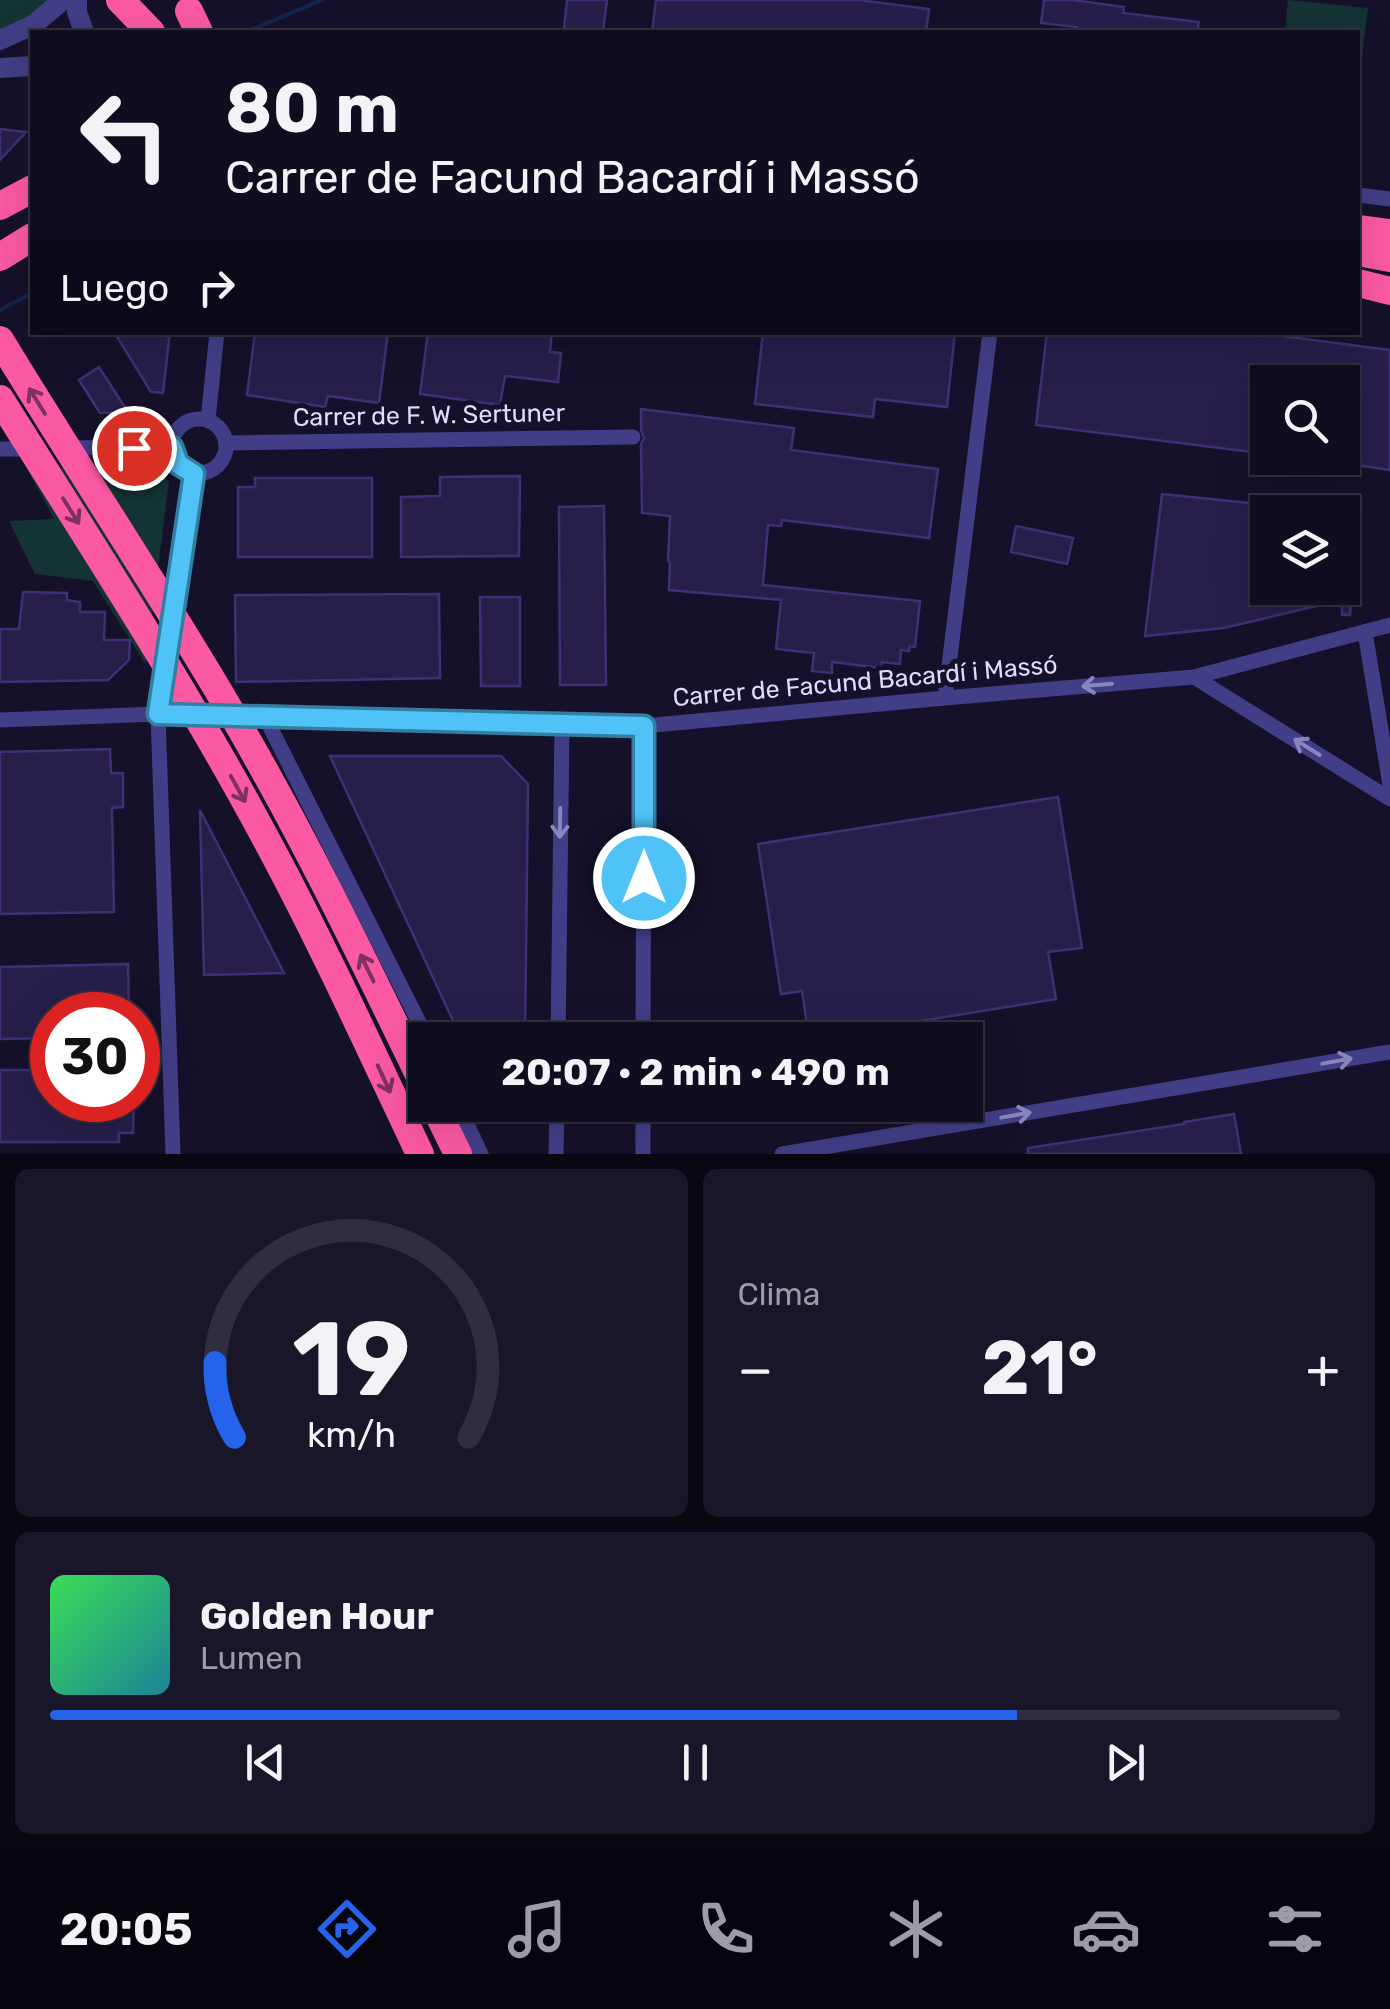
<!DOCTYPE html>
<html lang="es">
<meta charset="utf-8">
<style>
:root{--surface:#100d20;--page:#191629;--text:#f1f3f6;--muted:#9c9ca5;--line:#302d3e;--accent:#2563eb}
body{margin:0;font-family:Rubik,sans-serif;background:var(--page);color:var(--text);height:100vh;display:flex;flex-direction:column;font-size:38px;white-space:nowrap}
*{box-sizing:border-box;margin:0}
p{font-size:32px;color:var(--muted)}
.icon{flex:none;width:55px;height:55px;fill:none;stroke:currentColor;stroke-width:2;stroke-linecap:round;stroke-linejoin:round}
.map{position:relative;height:1154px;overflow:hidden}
.drawer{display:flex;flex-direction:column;gap:15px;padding:15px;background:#090712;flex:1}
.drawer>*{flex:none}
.top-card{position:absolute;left:30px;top:30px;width:1330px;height:305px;border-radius:0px;box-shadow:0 10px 40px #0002,0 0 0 2px var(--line);background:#100d20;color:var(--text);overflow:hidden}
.buttons{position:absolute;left:1250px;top:365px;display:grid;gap:20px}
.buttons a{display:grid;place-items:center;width:110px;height:110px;border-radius:0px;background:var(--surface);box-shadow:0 10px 40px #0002,0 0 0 2px var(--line);font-size:50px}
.speed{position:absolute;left:30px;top:992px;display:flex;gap:20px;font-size:50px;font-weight:700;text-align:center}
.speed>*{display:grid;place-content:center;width:130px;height:130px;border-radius:50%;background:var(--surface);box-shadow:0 10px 40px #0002,0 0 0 2px var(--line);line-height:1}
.speed .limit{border:15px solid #d22;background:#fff;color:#111}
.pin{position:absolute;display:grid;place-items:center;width:85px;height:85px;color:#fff;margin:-42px;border:5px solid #fff;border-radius:50%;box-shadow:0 2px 10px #0007}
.me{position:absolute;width:110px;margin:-55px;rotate:0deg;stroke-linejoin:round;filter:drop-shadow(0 0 8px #0008)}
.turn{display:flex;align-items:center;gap:35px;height:210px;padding:0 30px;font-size:45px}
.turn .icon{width:130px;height:130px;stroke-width:2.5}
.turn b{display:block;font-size:70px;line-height:85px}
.then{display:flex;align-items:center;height:95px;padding:0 30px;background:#0003;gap:20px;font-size:38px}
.big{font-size:75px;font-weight:700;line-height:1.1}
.drawer .tile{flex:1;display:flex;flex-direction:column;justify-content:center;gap:15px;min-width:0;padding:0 35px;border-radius:15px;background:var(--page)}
.drawer .dial{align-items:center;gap:0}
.dial svg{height:260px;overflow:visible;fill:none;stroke:var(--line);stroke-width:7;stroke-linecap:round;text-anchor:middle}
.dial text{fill:var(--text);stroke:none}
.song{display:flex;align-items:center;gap:30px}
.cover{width:120px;height:120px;border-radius:15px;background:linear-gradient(135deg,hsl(130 70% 55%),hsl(190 70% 35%))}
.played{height:10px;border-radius:5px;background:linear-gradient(90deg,var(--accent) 75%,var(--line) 75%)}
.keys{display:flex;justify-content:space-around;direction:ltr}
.heat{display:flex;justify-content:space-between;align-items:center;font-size:55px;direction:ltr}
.drawer .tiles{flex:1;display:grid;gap:15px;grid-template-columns:1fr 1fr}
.tile:last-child{grid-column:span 2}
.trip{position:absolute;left:408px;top:1022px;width:575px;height:100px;border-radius:0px;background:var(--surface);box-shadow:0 10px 40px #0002,0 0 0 2px var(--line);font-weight:700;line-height:100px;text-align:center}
.tab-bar{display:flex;height:160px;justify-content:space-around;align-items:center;background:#06050d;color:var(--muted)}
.tab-bar .icon{width:70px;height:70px}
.tab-bar .active{color:var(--accent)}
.tab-bar b{font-size:45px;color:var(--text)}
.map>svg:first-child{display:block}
</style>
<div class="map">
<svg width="1390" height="1154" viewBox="0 0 1390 1154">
<rect width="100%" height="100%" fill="#16112a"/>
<path fill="#143333" d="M0,0h51l-6,7 -45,26z
M1288,0l80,8 -10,83v-59h-73z
M144,465l25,16 -23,184 -53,-84 -58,-7 -26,-53 45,-2 -27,-50z"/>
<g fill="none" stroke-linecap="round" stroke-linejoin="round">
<path stroke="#10274e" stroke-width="4" d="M246,32l76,-32
M0,310l32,-17"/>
</g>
<path fill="#271e4a" stroke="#3f3075" stroke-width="2.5" d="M567,0h40l-4,32h-35l-4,-4z
M656,0h203l70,9 -3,23h-274z
M1044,0h29l51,7 -1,6 76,9 -2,10h-77l-18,-2v2h-25v-5l-36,-4z
M0,129l26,3 -26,28z
M114,332h56l-7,61 -12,-1z
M255,332h133l-9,71 -51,-7 -3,11 -78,-12z
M428,332h124l-2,20 11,1 -3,29 -53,-6 -5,29 -80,-11z
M763,332h192l-8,75 -72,-8 -2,18 -118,-13z
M1047,332h204l139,18v120l-48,-7v-81h-74v72l-232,-29z
M99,367l29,45 -28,1 -21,-33z
M641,409l153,19 -3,22 147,19 -9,69 -147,-18 -1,6 -13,-1 -5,60 157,16 -5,46 -5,-1 -1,5 -8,-1 -1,14 -18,-2 -1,6 -49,-6v11l-20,-2 2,-18 -38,-4 5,-49 -112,-10 1,-28 -2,-1 2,-45 -28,-3 -1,-69 3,-6 -3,-8z
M520,476l-1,80 -118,1v-60l39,-1v-19z
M255,478h117v79h-134v-70h17z
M1162,494l106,11v83h74v-75l17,2 -9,100h-8v-15l-118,28 -79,8z
M604,506l2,179h-46l-1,-178z
M1016,526l57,12 -6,26 -56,-12z
M23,592l44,1v7l13,2v10h25l-1,28h26l-1,20 -21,20 -108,2v-53h19z
M439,594l1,84 -204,4 -1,-87z
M480,597h40v89h-39z
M110,749l1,24h12v34l-11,1 2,104 -114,2v-162z
M330,756h171l27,28 -3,256h-63z
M1058,797l24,151 -34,4 8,47 -247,40 -7,-48 -21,3 -23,-150z
M200,810l84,163 -80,2z
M128,964l1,51h-77v23l-52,1v-72z
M0,1070h52v30h82l-1,33h-14v9h-119z
M492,1105h33v13h-27z
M1234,1114l7,40h-213v-6l156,-24v-2z"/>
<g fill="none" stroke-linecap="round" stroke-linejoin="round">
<path stroke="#413e87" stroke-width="15" d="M1358,195l32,4
M172 446a27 27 0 1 1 54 0a27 27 0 1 1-54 0Z
M208,420l9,-88
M226,443l407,-6
M65,448l106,-1
M0,449h32
M1365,632l25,153
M1194,677l196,122
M945,698l45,-366
M265,717l163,323
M0,720l158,-6 486,12 301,-28 249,-21 196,-52
M558,1040l4,-315
M643,1040l1,-314
M458,1105l23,49
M643,1105v49
M173,1154l-15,-440 36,-240
M556,1154l1,-49
M782,1154l608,-102"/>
<path stroke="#413e87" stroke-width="20" d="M77,0v12l7,20
M0,40l33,-15 30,-25
M0,68l32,-2"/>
<path stroke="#fb59a4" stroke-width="28" d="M120,0l31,32
M189,11l10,21
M0,206l32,-17
M1358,229l32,4
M1358,252l32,6
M0,257l32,-20
M1358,283l32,8
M434,1105l24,49"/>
<path stroke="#fb59a4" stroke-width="28" d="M0,340c74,122 153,240 225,362 74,124 137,255 200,385
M0,399c94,150 191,298 274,455 52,98 98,199 146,300"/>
</g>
<defs><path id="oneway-shaft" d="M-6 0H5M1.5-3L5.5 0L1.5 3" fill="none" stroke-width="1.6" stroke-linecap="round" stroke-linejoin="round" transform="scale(2.5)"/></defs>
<g stroke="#7d3161">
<use href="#oneway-shaft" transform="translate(37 401) rotate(-122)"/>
<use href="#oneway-shaft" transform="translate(71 511) rotate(58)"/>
<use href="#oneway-shaft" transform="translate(238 789) rotate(61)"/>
<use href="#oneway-shaft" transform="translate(367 968) rotate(-116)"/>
<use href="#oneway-shaft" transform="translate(384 1079) rotate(65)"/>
</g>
<g stroke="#8885bd">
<use href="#oneway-shaft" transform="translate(1097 685) rotate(175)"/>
<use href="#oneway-shaft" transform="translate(1307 747) rotate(-148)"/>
<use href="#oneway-shaft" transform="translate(560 823) rotate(91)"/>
<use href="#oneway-shaft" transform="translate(1337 1061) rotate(-10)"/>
<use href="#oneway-shaft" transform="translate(1016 1115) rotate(-10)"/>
</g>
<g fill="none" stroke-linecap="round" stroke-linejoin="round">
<g stroke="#337fa1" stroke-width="25">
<path id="route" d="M134,448l38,-1 6,17 16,10 -36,240 486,12v152"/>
</g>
<use href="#route" stroke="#4fc3f7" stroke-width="18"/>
</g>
<g text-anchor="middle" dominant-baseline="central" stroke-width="10" stroke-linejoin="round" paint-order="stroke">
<g font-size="25" fill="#dfdbfe" stroke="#16112a">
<text transform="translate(429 415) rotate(-1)">Carrer de F. W. Sertuner</text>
<text transform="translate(865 681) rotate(-5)">Carrer de Facund Bacardí i Massó</text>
</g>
</g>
</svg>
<div class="buttons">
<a><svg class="icon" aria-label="search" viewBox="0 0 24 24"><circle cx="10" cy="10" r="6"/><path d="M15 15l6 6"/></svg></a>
<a><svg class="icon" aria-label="layers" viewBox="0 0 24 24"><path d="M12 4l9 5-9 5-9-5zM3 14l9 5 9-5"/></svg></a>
</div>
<div class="speed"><div class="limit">30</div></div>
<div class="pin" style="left:134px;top:448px;background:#d93025"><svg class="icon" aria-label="arrive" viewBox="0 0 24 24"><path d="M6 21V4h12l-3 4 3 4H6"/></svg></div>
<svg class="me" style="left:644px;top:878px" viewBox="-20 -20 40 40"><circle r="17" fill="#4fc3f7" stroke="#fff" stroke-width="3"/><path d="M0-11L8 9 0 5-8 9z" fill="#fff"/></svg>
<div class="trip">20:07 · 2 min · 490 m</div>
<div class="top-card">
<div class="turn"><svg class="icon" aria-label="left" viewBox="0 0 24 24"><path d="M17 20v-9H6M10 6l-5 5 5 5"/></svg><div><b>80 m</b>Carrer de Facund Bacardí i Massó</div></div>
<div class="then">Luego<svg class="icon" aria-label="right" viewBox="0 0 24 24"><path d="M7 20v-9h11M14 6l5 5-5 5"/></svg></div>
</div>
</div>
<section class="drawer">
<div class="tiles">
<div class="tile dial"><svg viewBox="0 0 100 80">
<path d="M14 69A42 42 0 1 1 86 69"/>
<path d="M14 69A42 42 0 0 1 8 46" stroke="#2563eb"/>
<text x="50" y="56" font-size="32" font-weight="700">19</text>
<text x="50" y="72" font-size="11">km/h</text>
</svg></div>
<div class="tile"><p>Clima</p>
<div class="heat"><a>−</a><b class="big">21°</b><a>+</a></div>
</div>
<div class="tile">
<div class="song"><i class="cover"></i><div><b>Golden Hour</b><p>Lumen</p></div></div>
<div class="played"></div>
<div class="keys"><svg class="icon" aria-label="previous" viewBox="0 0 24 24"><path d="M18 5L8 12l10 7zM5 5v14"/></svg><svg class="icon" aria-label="pause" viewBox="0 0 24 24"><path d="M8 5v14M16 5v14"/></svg><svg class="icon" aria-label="next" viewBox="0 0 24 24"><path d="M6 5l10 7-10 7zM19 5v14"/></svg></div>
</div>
</div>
</section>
<nav class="tab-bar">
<b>20:05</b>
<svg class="icon active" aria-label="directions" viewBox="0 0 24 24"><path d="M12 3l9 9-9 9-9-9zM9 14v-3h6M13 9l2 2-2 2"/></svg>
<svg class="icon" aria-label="music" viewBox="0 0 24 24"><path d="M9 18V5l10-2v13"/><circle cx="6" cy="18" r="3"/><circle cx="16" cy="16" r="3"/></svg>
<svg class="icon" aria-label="phone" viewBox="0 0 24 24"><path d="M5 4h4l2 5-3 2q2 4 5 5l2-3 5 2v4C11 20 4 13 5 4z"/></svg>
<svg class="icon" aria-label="climate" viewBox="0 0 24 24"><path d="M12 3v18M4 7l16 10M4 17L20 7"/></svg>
<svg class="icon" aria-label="car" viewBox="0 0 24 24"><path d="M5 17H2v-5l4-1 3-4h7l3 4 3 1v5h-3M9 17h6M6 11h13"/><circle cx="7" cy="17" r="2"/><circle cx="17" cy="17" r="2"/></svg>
<svg class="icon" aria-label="filters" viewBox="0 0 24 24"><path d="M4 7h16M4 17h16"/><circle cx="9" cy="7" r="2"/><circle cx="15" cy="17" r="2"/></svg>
</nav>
